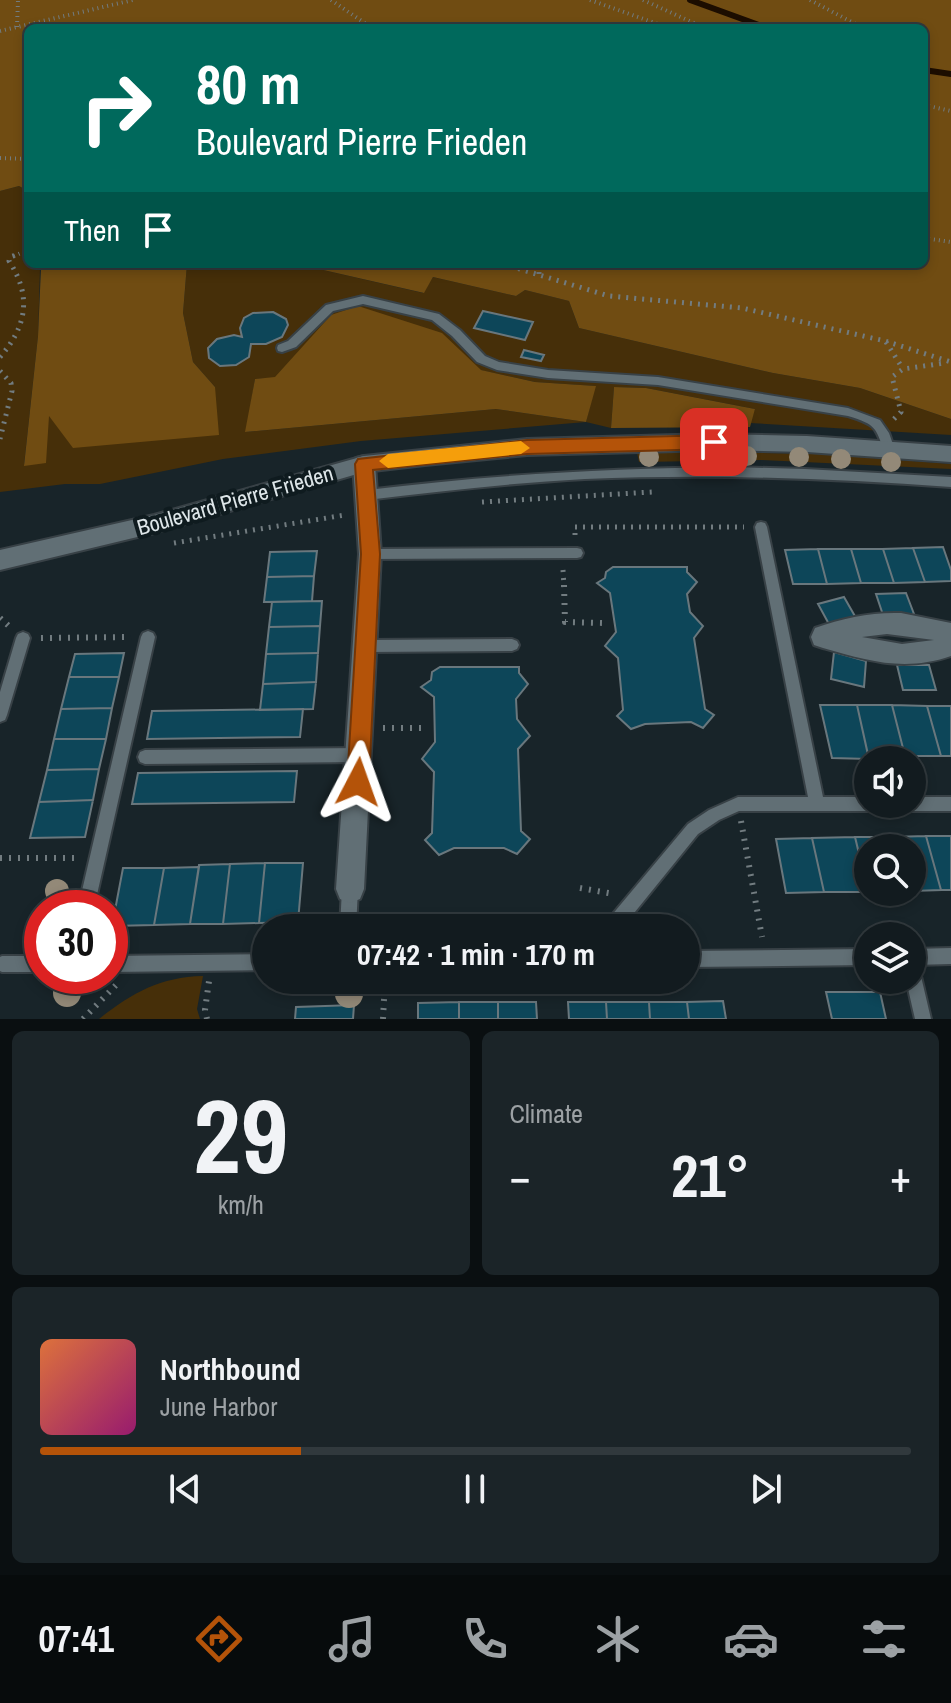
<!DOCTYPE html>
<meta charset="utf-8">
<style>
:root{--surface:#121b1f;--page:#1b2428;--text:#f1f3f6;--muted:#9ca1a4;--line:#31393d;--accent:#b45309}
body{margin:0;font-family:"Archivo Narrow",sans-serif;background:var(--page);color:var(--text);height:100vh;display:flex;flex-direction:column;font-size:30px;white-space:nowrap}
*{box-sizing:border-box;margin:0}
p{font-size:26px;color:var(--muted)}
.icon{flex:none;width:44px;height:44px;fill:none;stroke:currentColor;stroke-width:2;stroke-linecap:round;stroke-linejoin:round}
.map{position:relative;height:1019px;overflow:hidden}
.details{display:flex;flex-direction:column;gap:12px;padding:12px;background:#0a0f11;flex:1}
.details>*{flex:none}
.top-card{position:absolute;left:24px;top:24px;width:904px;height:244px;border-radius:12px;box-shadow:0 4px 12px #0003,0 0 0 2px var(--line);background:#00695c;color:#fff;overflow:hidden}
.tools{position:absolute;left:854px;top:746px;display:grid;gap:16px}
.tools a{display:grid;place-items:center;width:72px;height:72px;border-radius:50%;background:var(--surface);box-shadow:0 4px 12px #0003,0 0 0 2px var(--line);font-size:40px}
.speed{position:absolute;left:24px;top:890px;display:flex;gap:16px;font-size:40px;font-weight:700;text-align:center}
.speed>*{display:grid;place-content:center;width:104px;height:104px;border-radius:50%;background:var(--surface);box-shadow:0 4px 12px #0003,0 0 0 2px var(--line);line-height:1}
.speed .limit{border:12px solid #d22;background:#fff;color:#111}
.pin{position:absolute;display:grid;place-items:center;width:68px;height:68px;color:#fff;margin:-34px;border-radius:16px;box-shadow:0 4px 12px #0006}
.me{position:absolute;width:88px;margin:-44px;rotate:4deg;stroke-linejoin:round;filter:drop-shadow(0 0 6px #0008)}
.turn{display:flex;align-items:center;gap:28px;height:168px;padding:0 40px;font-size:36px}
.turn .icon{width:104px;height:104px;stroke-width:2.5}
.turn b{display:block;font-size:56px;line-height:68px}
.then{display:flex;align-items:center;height:76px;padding:0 40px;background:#0003;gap:16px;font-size:30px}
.big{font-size:60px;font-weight:800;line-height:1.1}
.details .widget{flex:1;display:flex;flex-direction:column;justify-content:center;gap:12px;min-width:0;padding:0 28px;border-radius:12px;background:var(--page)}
.details .dial{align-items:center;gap:0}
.dial b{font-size:104px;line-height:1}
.song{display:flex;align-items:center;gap:24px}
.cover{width:96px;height:96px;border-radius:12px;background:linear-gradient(135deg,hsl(20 70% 55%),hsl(320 70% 35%))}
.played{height:8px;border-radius:4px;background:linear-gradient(90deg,var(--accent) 30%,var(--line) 30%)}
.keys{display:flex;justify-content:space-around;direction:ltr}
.heat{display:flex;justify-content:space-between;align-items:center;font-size:44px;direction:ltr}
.details .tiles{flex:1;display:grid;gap:12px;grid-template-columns:1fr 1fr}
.widget:last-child{grid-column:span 2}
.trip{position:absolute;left:252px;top:914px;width:448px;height:80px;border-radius:40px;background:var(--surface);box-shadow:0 4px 12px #0003,0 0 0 2px var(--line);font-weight:800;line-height:80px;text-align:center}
.tabs{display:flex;height:128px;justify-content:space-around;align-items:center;background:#070b0c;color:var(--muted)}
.tabs .icon{width:56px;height:56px}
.tabs .selected{color:var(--accent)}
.tabs b{font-size:36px;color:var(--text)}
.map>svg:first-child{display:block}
</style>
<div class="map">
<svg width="951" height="1019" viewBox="0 0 951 1019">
<rect width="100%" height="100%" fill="#182429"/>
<path fill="#462f09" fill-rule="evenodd" d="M19,186l9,5v73h24l-12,5 -2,67 -14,129 25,-50 166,-28 -22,-25 -10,-49 4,-49h110l126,29 10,-16 83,19 9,-6 44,11 10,27 194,45 87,15 91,31v16l-201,-12 5,-14 -109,-21 -32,-1 -3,41 -25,-6 -225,19 -138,18 -123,25h-35l-65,8v-301zM331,315l132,40 17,15 55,12 60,4 -9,36 -90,-13 -250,23 9,-53 20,-1z
M715,452l104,2 132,10v5l-189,-9 -123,2 -2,-9z
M203,976l-6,33 3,10h-101c33,-26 61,-42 104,-43z"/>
<path fill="#704c12" d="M0,0h951v419l-91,-31 -87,-15 -194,-45 -10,-27 -44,-11 -9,6 -83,-19 -9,16 -127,-29h627v-236h-896v163l-9,-5 -19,5z
M52,264h135l-4,49 10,49 22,25 4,48 -146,13 -24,-32 -3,47 -22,3 14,-130 3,-68z
M358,306l84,27 39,37 54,12 61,4 -10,36 -90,-13 -251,23 10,-53 20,-2 56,-62z
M614,387l32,1 109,21 -5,18 -139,1z"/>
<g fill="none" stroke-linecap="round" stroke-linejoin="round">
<path stroke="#1c0d00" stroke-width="6" d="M690,0l77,28
M924,70l27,4"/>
</g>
<path fill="#0d4659" stroke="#69777d" stroke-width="2" d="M483,311l50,11 -8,18 -51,-12z
M273,312l13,7 2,6 -6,12 -16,7h-15l-2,13 -13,8 -16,1 -11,-8 -1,-10 9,-9 17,-4 8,2 -2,-9 4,-10 9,-5z
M524,350l20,5 -3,6 -20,-4z
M943,547l8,23v11l-26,1 -12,-34z
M913,548l12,34 -31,1 -11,-34z
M818,549l9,35h-34l-8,-34z
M818,549h33l10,34 -34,1z
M851,549h32l11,34h-33z
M317,551l-3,25 -47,1 3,-25z
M613,567h74v5l10,10 -10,12 3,18 13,14 -9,12 11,71 9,6 -11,13 -12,-6 -46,2 -14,5 -14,-13 6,-6 -5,-52 -13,-12 11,-14 -6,-39 -13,-10 8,-5 1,-6z
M314,576l-2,25 -48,1 3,-25z
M906,593l8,21 -31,1 -7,-21z
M844,597l12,21 -26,8 -12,-22z
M322,601l-2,25 -51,1 3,-25z
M320,626l-2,27 -52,1 3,-27z
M834,652l32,9 -2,26 -33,-8z
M124,653l-5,24h-50l6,-23z
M318,653l-2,29 -53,2 3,-30z
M897,665h32l7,25h-33z
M440,667h79v6l9,11 -12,15 1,20 13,17 -12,13 3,82 9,8 -13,15 -13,-6h-50l-15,7 -14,-15 7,-7 2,-61 -12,-13 13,-17 -1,-45 -13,-10 10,-7 1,-8z
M69,677h50l-7,31 -51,1z
M316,682l-3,27 -53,1 3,-26z
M820,705h37l12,54 -37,-1z
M857,705h35l13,51 -37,-1z
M892,705l35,1 14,50h-36z
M927,706h24v50h-10z
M112,708l-6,31h-52l7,-30z
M303,709l-3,28 -153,2 5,-28z
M54,739h52l-7,30 -52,1z
M99,769l-6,31 -54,2 8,-32z
M297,771l-3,31 -162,2 6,-31z
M93,800l-8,37 -55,1 9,-36z
M926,836h25v54h-10z
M926,836l15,54 -29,1v-43h-19l-3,-11z
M855,837h35l3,11h-25v42z
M855,837l13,55h-44l-12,-54z
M812,838l12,54 -38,1 -10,-54z
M265,863l-6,60 -36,1 7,-60z
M265,863h38l-5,59 -39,1z
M230,864l-7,60h-33l9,-59z
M199,867l-9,57 -36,1 10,-57z
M123,868h41l-10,57 -42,1z
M826,992h54l6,27h-54z
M723,1001l3,18h-37l-2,-17z
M459,1002v17h-41v-16z
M459,1002h39v17h-39z
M498,1002h38l1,17h-39z
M568,1002h38l1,17h-38z
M606,1002h43l1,17h-43z
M649,1002h38l2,17h-39z
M354,1005l-1,14h-58l1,-12z"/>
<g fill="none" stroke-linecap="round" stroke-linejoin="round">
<g stroke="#384146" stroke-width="4">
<path id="service" d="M363,296l76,18 21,16 25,26 14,6 49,8 110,7 190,31 32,12 9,13 6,17 -2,3h-8c-10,-26 -8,-28 -37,-37l-190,-31 -110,-7 -51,-8 -20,-8 -25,-26 -20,-16 -69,-16 -30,7 -37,36 -14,5 -4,-1 -1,-3 1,-3 10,-4 38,-36z
M732,467l73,2 146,8v10c-122,-9 -244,-13 -366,-8 -73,4 -145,12 -218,21l-4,-2 -2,-3 2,-3 4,-2c122,-15 242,-22 365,-23z
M761,522l4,1 2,4 56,270h45v7h7l-2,5 -5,2h-129l-20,9 -21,14 -76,94h-18l2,-6 82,-98 21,-14 29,-13h70l-53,-270 2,-4z
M577,548l4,1 2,4 -2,4 -4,1 -207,1 -4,-1 -2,-4 2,-4 4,-1z
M148,631l5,2 2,4 -61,271h-16l63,-271 2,-4z
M23,632l5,2 2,4 -23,77 -2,5 -5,2v-30l16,-54 2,-4z
M512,639l5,2 2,4 -2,4 -5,2 -145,1 -5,-2 -2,-4 2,-4 5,-2z
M360,748l5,2 2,5 -2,5 -5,2 -215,2 -5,-2 -2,-5 2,-5 5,-2z
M912,797h39v14h-39l-5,-2 -2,-5h7z
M350,881l5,3 3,5 -2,39h-16l2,-39 3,-5z
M951,948v16l-37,1 4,1 2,6 11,47h-16l-9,-39h6v-31z
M868,949v16l-182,2v-16z
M266,954v16l-156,2v-16z
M2,956h40v16h-40l-2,-1v-14z"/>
</g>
<g stroke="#384146" stroke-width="4">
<path id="minor" d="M364,456l8,2 3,6 6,90 -17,335 -4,10 -10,4 -10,-4 -4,-10 23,-335 -6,-90 3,-6z
M901,613l50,10v33c-46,16 -83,5 -128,-8l-9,-3 -3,-8 4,-9c28,-10 57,-16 86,-15zM887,634l47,6 -32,4 -40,-7z"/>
</g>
<g stroke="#384146" stroke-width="4">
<path id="secondary" d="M714,434l93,2 144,10v16l-144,-10 -93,-2 -187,5 -102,10 -61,7 -210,61 -154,37v-20l154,-35 210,-59 163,-17z"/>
</g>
<path stroke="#727c80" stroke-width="4" stroke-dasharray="1 4" stroke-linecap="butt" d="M331,0l41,28
M590,0l79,28
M643,0l62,28
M810,0l53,28
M17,27l1,-27
M0,31l133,-31
M924,105l27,6
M0,158l28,1
M924,238l27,4
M14,256l14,-6"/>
<path stroke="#727c80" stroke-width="5" stroke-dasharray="2 6" stroke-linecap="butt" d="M503,264l106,32 133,12 143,33 66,21
M539,264v12
M886,342l17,27
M0,357c27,-31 32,-61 9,-96l1,-4 9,-3
M0,371l11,12 1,8 -12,48
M894,419l7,-7 -9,-35 11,-8 42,-6
M482,502l170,-10
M575,535v-8h169
M174,543l171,-28
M563,570l1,17"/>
<path stroke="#727c80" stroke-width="6" stroke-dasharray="2 7" stroke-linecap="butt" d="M564,585l1,37 40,1
M0,618l11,10
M41,638l90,-1
M383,728h45
M741,821l21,116
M0,858h77
M580,888l34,6
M83,1019l34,-35
M207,1019l-2,-9 4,-29
M383,1019l2,-39"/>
<use href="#service" fill="#616f75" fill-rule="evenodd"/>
<use href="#minor" fill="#616f75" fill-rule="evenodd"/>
<use href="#secondary" fill="#616f75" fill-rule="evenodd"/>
</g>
<g fill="#938978">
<circle cx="696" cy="456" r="10"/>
<circle cx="747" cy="456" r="10"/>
<circle cx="649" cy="457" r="10"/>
<circle cx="799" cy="457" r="10"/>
<circle cx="841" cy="459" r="10"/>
<circle cx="891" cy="462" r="10"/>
<circle cx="57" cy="891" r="12"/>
<circle cx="67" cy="993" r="14"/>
<circle cx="349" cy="994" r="14"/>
</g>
<path fill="#b45309" stroke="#753606" stroke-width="2" d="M714,435l9,7 -9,7 -187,5 -154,16 7,84 -11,228 -3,7 -8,4 -8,-4 -3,-7 14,-228 -6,-90 3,-5 169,-19z"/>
<path fill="#f59e0b" d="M521,441l9,7 -9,6 -133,14 -9,-7 9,-7z"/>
<g text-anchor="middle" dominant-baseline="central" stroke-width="8" stroke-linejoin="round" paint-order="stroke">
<g font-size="22" fill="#dee6e9" stroke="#0f1b1f">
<text transform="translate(235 500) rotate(-16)">Boulevard Pierre Frieden</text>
</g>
</g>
</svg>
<div class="tools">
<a><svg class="icon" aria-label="sound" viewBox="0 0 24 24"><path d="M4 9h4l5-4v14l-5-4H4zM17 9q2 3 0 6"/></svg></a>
<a><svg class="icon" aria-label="search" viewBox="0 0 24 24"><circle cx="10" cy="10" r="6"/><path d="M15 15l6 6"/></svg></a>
<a><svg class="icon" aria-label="layers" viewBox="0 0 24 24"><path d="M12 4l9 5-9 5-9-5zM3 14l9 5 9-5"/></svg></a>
</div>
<div class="speed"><div class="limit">30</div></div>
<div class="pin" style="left:714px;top:442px;background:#d93025"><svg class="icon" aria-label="arrive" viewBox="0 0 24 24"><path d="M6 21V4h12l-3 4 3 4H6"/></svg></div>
<svg class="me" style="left:358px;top:782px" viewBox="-20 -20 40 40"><path d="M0-17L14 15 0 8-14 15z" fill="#b45309" stroke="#fff" stroke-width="4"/></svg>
<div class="trip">07:42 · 1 min · 170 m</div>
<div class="top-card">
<div class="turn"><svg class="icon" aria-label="right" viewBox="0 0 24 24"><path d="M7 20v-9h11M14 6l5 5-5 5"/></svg><div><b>80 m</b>Boulevard Pierre Frieden</div></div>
<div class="then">Then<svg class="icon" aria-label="arrive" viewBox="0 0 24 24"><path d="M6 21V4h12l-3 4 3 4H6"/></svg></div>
</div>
</div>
<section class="details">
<div class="tiles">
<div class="widget dial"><b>29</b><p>km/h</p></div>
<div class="widget"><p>Climate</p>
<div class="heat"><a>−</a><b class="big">21°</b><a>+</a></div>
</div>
<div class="widget">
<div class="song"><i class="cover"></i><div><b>Northbound</b><p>June Harbor</p></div></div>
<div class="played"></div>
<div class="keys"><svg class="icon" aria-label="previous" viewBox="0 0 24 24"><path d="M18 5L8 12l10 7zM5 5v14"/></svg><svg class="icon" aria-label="pause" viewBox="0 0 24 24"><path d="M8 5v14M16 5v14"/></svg><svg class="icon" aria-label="next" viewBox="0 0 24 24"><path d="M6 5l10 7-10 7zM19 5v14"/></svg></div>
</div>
</div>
</section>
<nav class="tabs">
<b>07:41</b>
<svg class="icon selected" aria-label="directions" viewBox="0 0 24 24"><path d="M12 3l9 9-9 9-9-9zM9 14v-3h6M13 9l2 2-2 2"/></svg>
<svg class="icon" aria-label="music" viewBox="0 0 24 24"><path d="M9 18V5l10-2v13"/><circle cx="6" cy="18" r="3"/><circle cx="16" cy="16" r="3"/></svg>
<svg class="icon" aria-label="phone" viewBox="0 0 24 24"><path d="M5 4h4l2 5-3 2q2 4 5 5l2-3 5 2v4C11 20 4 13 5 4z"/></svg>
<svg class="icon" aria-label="climate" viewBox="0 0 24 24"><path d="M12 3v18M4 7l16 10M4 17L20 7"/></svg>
<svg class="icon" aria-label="car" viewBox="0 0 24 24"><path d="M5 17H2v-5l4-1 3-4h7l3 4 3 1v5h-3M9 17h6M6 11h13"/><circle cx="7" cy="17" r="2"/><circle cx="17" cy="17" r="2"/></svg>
<svg class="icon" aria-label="filters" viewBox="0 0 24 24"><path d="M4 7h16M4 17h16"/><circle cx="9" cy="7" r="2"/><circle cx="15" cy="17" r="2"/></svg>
</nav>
